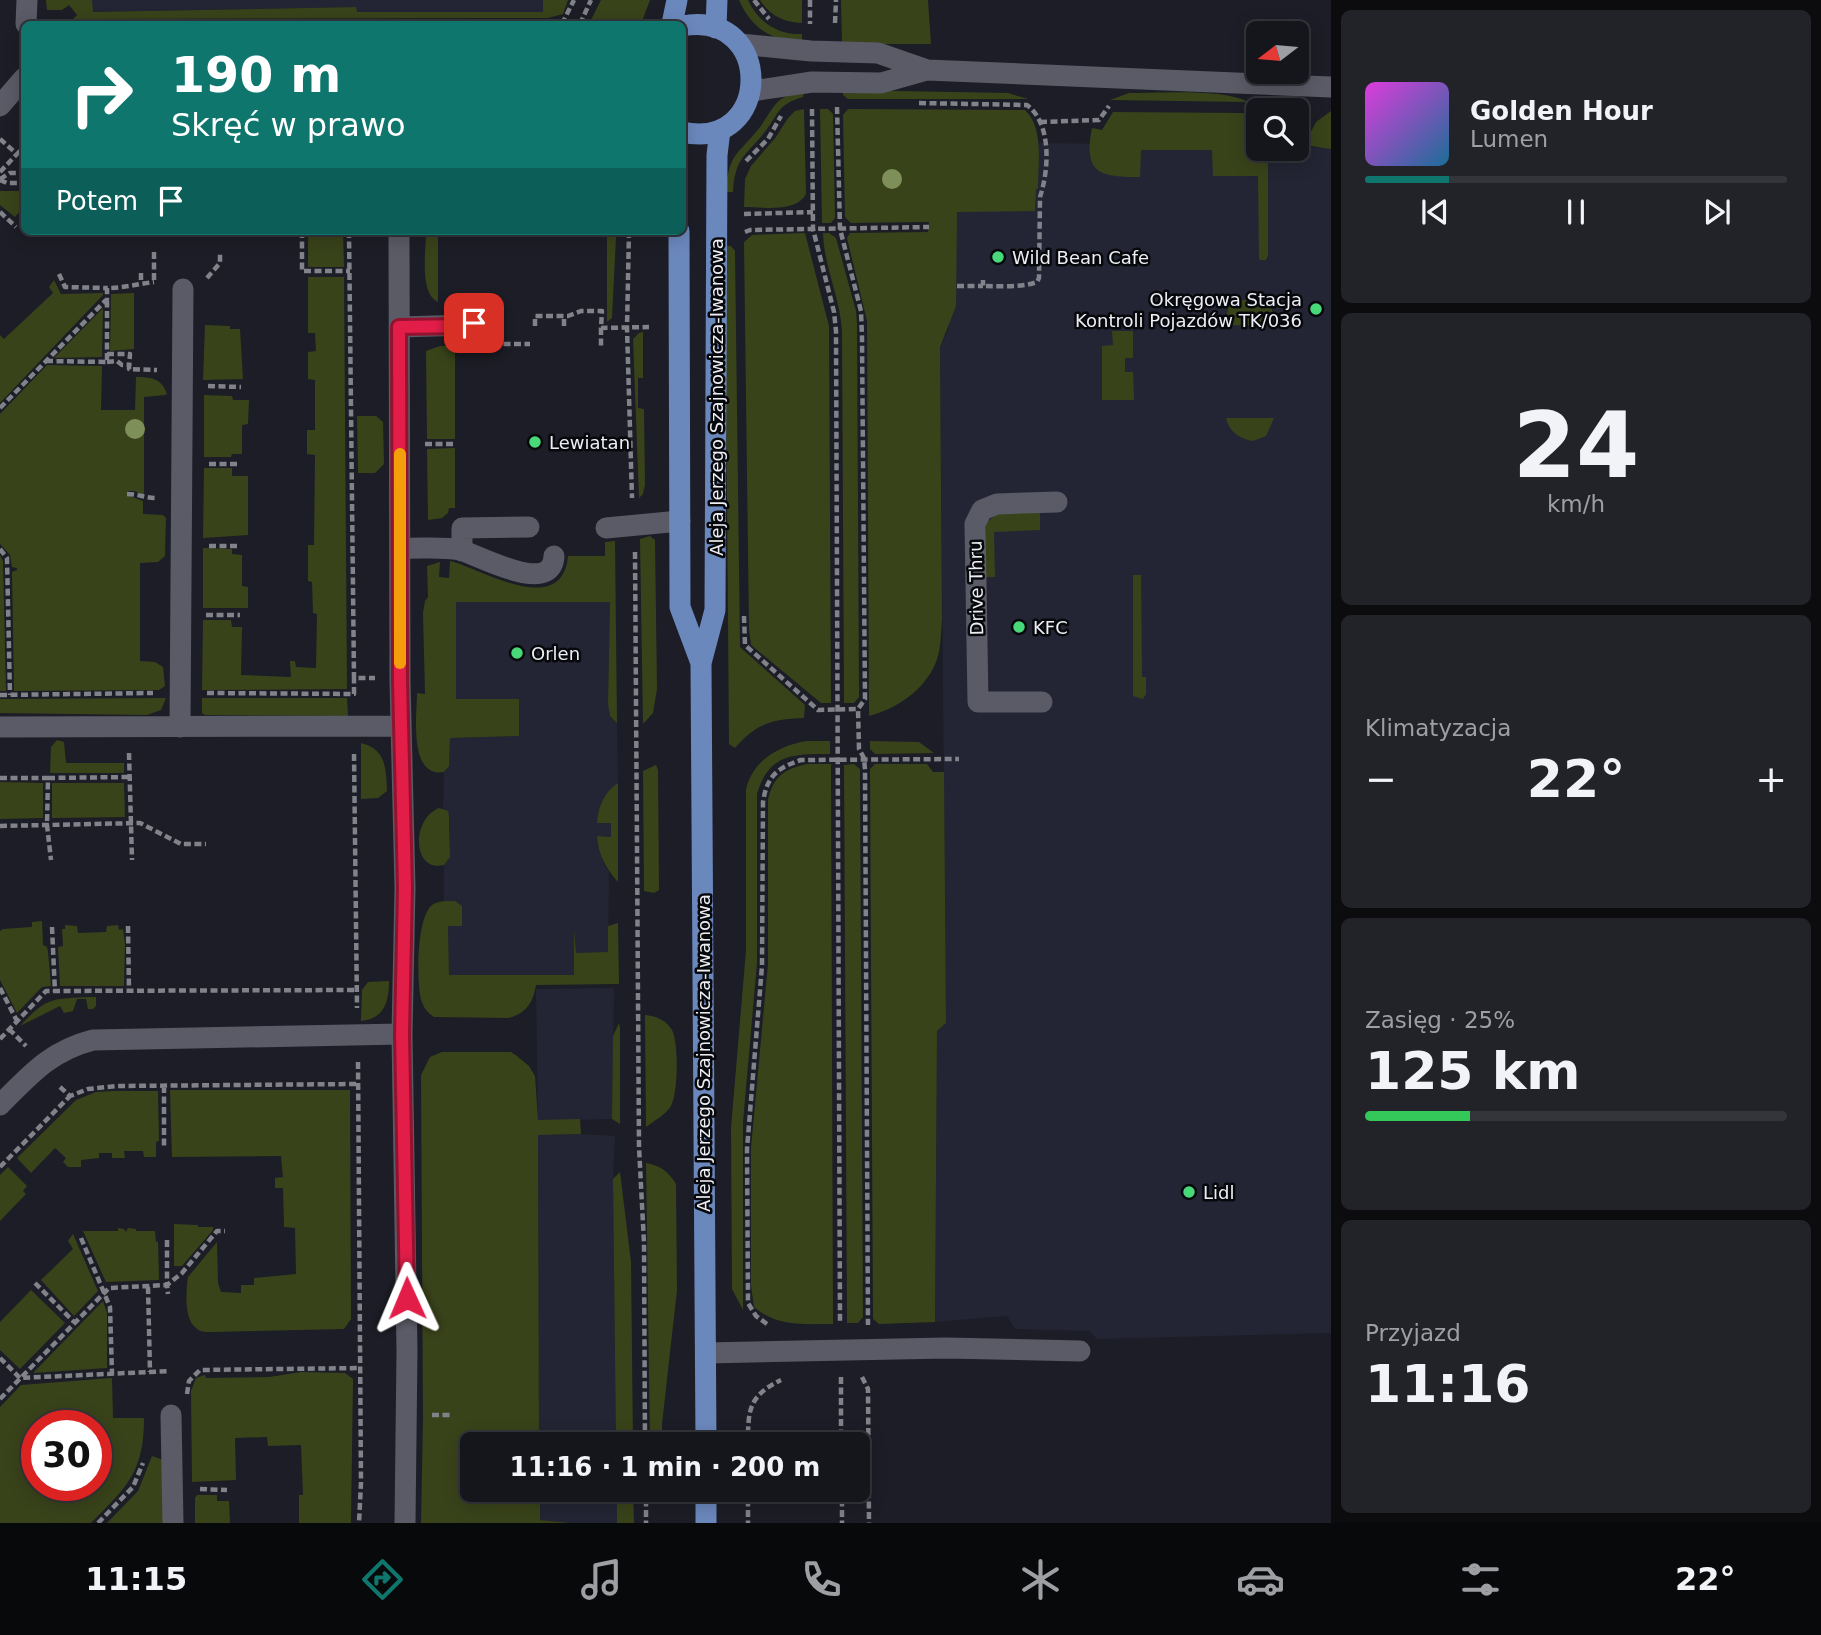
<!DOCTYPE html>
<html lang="pl">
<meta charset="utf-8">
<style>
:root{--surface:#15161c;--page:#222329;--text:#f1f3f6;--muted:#9d9fa3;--line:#34353b;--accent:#0f766e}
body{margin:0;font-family:"DejaVu Sans",sans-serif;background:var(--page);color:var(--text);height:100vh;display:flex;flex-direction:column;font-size:26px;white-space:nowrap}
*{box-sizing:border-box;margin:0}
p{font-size:23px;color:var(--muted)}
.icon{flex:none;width:38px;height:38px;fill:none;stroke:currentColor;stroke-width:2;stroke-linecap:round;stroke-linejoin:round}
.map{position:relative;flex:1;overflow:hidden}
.sheet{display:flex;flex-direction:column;gap:10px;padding:10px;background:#0c0c0f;width:490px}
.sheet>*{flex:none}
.banner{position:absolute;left:21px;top:21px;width:665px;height:214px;border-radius:10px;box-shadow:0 4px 18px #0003,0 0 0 2px var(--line);background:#0f766e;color:#fff;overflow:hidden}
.needle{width:46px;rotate:254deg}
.tools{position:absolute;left:1246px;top:21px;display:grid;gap:14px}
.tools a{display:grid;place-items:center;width:63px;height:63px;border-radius:10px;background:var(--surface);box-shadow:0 4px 18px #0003,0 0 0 2px var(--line);font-size:35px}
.speed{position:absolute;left:21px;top:1410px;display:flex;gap:14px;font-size:35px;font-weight:700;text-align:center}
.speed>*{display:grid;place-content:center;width:91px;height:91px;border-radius:50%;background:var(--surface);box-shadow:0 4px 18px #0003,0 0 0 2px var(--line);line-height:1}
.speed .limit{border:10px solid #d22;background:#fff;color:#111}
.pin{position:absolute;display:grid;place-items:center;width:60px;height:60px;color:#fff;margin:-30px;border-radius:14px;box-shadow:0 4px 10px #0006}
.me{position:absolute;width:77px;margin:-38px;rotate:359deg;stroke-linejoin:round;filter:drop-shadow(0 0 5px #0008)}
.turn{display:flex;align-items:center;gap:24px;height:147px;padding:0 35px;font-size:32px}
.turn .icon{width:91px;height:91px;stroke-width:2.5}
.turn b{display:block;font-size:49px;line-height:60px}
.then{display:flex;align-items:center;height:66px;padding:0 35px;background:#0003;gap:14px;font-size:26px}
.big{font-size:52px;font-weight:700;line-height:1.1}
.sheet .widget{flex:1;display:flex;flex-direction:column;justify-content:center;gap:10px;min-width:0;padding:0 24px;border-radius:10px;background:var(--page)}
.sheet .dial{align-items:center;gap:0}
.dial b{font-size:91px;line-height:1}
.song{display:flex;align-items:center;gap:21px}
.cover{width:84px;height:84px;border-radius:10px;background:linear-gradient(135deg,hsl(300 70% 55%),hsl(200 70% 35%))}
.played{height:7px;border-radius:4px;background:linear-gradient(90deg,var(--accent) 20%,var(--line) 20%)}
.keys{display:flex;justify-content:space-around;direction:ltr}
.heat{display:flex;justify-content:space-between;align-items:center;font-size:38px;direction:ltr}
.charge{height:10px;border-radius:5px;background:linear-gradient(90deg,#34c759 25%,var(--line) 0)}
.trip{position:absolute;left:460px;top:1432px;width:410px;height:70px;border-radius:10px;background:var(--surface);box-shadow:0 4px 18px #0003,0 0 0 2px var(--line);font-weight:700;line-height:70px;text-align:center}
.tab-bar{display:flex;height:112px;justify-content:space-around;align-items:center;background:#08090b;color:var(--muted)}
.tab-bar .icon{width:49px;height:49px}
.tab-bar .selected{color:var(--accent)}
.tab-bar b{font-size:32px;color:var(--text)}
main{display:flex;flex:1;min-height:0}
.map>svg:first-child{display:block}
</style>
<main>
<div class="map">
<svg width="1331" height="1523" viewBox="0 0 1331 1523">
<rect width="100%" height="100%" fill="#1c1d26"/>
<path fill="#242534" d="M92,0h451v12h-187v-5l-264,5z
M1038,143l220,3v3l73,-2v1186l-234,6 -8,-8 -74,-2 -8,-13 -72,6 2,-291 9,-8 -6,-676 8,-17 9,-118 79,-22 2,-3z
M455,602h155l-2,102 2,12 7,7 1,60 -15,16 -5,15v9h13v14l-13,-1 -1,6 7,23 5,7 -1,80 -34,23h-125l-1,-50h14v-18l-7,-6h-11v-36l6,-8v-28l-1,-13 -6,-7 1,-37 5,-6 1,-28 69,-2v-37h-63z
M614,988l-2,131 -74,2 -2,-132z
M580,1134l35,2 -2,43 3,265h-77l-1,-309z
M540,1489h77v34h-46l-31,-3z"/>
<path fill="#39431a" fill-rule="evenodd" d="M46,0h46l1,12 263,-5 1,5h186v-12h25l-5,14 -15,4 -475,1 4,-4 -8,-10 -7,5h-15z
M601,0h49l-9,24h-52z
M739,0h9c10,22 30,35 54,34v9c-31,-3 -50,-14 -63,-43z
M760,0h42v23c-18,-1 -32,-7 -42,-23z
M841,0h87l3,44h-89z
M843,90l165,3 20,6h-180l-5,-4z
M804,91l-1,6c-24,7 -23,14 -36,32 -19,26 -32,26 -34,63h-7c2,-39 13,-38 34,-65 16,-22 14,-30 44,-36z
M1129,93c29,0 95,-5 119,9l-138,-2z
M804,109l2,85c-10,19 -43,13 -62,13l1,-28 6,-13 25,-29 12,-19 7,-7z
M820,109h8l5,5 2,104 -4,5h-9z
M848,109l177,1c19,18 13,53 13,78l-2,2 -1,21 -78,1 -1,94 -16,41 2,272c-1,11 -1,22 -3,33 -7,33 -39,56 -70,64l-2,-395 -20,-83 3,-5 78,-1 1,-10 -78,1 -6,-6 -2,-102z
M1331,111v38l-27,-4 12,-23z
M1113,112l130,1c12,9 15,22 15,36h10v106l-2,5h-6l-1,-2 -1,-82h-45l-1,-26h-71l-1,27c-40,0 -57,-3 -48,-49l10,2z
M0,191h24v16l-9,10 -15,-12z
M308,231h35l1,36h-36z
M426,231h12v71c-19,-9 -12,-52 -12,-71z
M607,231h7l2,6 -4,81 -5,4z
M805,233l24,93 2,377h-10l-70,-58 -2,-16 -5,-387 8,-7z
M829,233l7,5 20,73 1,13 2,373 -5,6h-10l-2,-372c-2,-34 -18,-64 -19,-98z
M725,246h6l4,5 5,396 65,58 -1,13c-32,1 -47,5 -69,30l-6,-4z
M308,277h36l3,412 -145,1 1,-70h28l1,7h10l-1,48 50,2 -1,-16h5l1,6 20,1 1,-54 -4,-1 -1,-31 -4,-1v-36h6l1,-90 -8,-1v-24h8v-50l-7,-1v-27l8,-1 -1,-18h-7z
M54,280l7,14 42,-1v2l-103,108v-68l4,4 49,-46 -4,-6z
M134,293v56l-24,2 1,-57z
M1236,300h23l10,4 6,12v10l-49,-1 2,-18z
M103,308l-1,49 -48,1z
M205,325l25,1v3h10l3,50 -40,1z
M1112,331h21v27h-8v14h8l1,28h-32v-54l11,-1z
M643,332v46h-5v30l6,1 1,76 -2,9 -4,4 -6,-159 6,-6z
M440,346h12l3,3v90h-28l-1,-88z
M47,365l55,1 -1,44h34l1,-33c14,0 26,1 31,17l-2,1 -21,2v99l-9,-5h-7l-1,4 16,6v13l20,1 3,3 -1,38 -7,6 -18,1v98l15,1 8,5 2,19 -6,4 -145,1 -2,-119 5,-2v-2l-5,-1 -2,-12 -10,-11v-130z
M204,395l28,1 1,4h16l-1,24 -6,1v29h-10l-1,3h-27z
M357,416h19l7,6 1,42 -9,9h-17z
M1226,418h48l-8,18 -13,5c-13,-2 -24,-9 -27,-23z
M455,448v60h-6l-1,5 -6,5 -14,2 -1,-71z
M204,468h28v8h16v59l-45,3z
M1040,512v18l-46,2 1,45h-10l1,-54 12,-10z
M650,536l5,4 2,149 -4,24 -10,11 -3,-185z
M615,541l2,182 -7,-7 -2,-12 2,-102h-154v97h63v37l-69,2 -1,28 -5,6c-36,6 -27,-58 -27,-79l8,1 -2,-81 2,-12 3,-4 -1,-31 13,-4 -1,15 10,1 1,-17c30,7 112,59 118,-5h37v-14z
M203,548l29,1v5l10,1v31l6,1v21h-45z
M0,555l3,6 3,130h-6z
M1133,575h8l1,102h4v17l-3,5 -10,-3z
M166,698l-5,12 -14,5 -147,-2v-14z
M202,698h145l1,18 -143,-1 -3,-2z
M57,740l7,2 2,21h58v10h-74l1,-26z
M806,741h24v13c-36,0 -61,-1 -73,40v169l-14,159v188l-11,-21 -1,-161 15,-178v-160c6,-29 32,-44 60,-49z
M870,741l49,1 15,11 -59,1 -5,-5z
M361,743c25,6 25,25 26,48l-9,7 -17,1z
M807,764h24l2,560c-29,0 -56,3 -79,-17l-3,-21v-138l17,-184v-164c5,-23 16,-31 39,-36z
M854,764l6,5 3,548 -5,6h-11l-3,-558z
M875,764h52l6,8h11l2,251 -9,8 -2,291 -56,2 -6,-5 -3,-550z
M656,765l2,5 1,120 -5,3 -10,-2 -1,-120z
M0,782l43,1v35l-43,1z
M52,783h72l1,34 -73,1z
M618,783v99c-12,-13 -20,-28 -21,-46l14,1v-14h-14c1,-16 7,-31 21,-40z
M439,808l9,3 1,5 1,41 -6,8c-32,8 -33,-46 -5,-57z
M444,901h11l7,5v20h-14l1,49h125v-45l2,23 32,-1v-26l10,-3 1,61 -83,1c-3,17 -9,28 -27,33l-75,-1c-8,-5 -13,-13 -14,-23 -3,-20 -3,-71 10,-87 3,-4 9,-5 14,-6z
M42,921l1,24 4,2 1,5 3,34 -9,1 -25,26 -17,-33v-49l3,-2 29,-2v-5z
M65,925l12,1 1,7 28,-1 1,-6 11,-1 1,5 4,-1 2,15 -1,42h-64l-2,-39 5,-1 -1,-17h3z
M389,981c0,21 -5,38 -28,40l1,-31 6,-8z
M90,997h6v9l-3,3h-5l-2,-10h-9l-4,12 -9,2 -4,-7 -40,20c27,-29 31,-27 70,-29z
M645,1015c11,1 21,5 27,15 7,14 6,63 -1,76 -6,9 -17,15 -25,21z
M619,1023l1,6v95l-8,-5 1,-83z
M442,1052h69l6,4 12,10 6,10 3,44 42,-1 1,15 -43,1 1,309h-67v45h68v31l31,3h-150l2,-106 -2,-342 9,-18z
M170,1090h180l1,229 -7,10 -133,3c-6,0 -12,0 -16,-5 -11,-9 -9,-37 -7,-50l29,-35 1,41 3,9 20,1v-8h13v-7l42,-4 -1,-46 -11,-1 -1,-39h-8v-10l8,-1 -2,-21 -109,1z
M114,1091h44l1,50 -3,1v15h-12l-1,-6h-19l1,7h-13v-5h-13v5l-18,2v7h-13l-5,-5 3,-4 -11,-10 -24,25 -14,-15 59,-58 20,-8z
M646,1163c15,3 22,8 30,21l1,106 -15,134v20h-12z
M8,1167l19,19 -4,5 3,3 -26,27v-46z
M620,1172l11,90 2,182h-17l-3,-265z
M174,1224l24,1v2h15v3l-31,36h-8z
M118,1228l6,1 2,3 2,-4 8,1v2h19l1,11h2l1,38 -53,2 -23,-51h35z
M73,1234l25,57 -24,25 -33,-36 32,-31 -5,-8z
M31,1290l34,33 -45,46 -20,-19v-28z
M103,1301l4,12v55l-74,5z
M301,1372l44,1 8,6 -2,144h-52v-28h4l-2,-50 -33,1 -1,-9 -32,1 1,42 -44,2 -1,-91 5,-13 9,-3 1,3 63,-1z
M112,1378l1,40h31c0,54 -17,69 -53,105h-91v-116l21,-22zM37,1426h59v60h-59z
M152,1456l14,5 -1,62h-58l31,-32z
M617,1489h16l1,34h-17z
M197,1495h20v6h12l1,22h-35v-25z"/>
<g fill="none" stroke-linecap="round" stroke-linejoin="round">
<path stroke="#81828a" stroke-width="4.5" stroke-dasharray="7 3.5" stroke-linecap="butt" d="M754,0l15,19
M810,0v24
M52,23l12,1
M835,23l1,-23
M562,24l12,-24
M580,24l11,-24
M919,103l108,2c25,19 22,65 13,92l-1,81 -2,4c-17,6 -37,4 -54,4v-6
M837,107l3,122 21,82 1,26 3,362 -7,10 1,40 5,9 1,12 3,555
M812,109l1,120 21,83 2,19 4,992
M1251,110l7,11
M1040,122l59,-2 10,-14
M0,139l17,15 7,-7
M746,161l22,-22 13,-23
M0,172l17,-18
M0,179l10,-6h14
M0,180l7,3h17
M0,212l16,15
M744,214l69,-2
M302,231v40h48
M349,231l5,447h21
M629,231l-2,97 5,170
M745,232l5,-2 179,-3
M154,252v30
M141,273v10
M59,274l6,13 42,1
M207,278l13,-15v-11
M957,286h26
M535,326v-10h33l13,-5h21l-1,17 48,-1
M564,326v-10
M601,328v18
M493,344h37
M107,354h23l-1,15 28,1
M46,361l61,1v-62
M107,362l10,-1 5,4h7
M208,386l33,1
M0,408l107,-109v-11c16,0 31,-4 47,-6
M425,444h30
M209,464h31
M127,494c11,0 18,4 29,4
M209,546h31
M0,549l7,9 3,137
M635,552l4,595 5,96 1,201
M206,615h34
M744,616l1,29 73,65 40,-1
M207,693l147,1v-16
M0,695l153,-2
M129,753l3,107
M354,754l3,254
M0,778h48l-1,47 4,35
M48,778l81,-1
M0,826l140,-3 41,21h25
M128,926l1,65
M52,927l3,65
M0,988l17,33
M9,1029l17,17
M0,1039l46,-48 311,-1
M358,1062l3,421 -2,40
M164,1086v62
M60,1087l10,9 18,-7 28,-3 242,-2
M0,1167l70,-71
M81,1238l29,69 2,67
M167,1240v45l15,-12 35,-42h8
M35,1283l39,39
M148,1287l2,85
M767,1324l-11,-8 -8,-13 -1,-154 15,-183 1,-164c4,-26 14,-34 38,-42l158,-1
M0,1358l20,20 150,-7
M841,1377v67
M862,1377l6,12 1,134
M187,1394l2,-13 11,-11 160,-2
M0,1399l109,-111 58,-3 1,9
M432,1415h21
M748,1444c0,-33 0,-48 33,-64
M200,1489l27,1
M646,1489v34
M748,1489v34
M842,1489v34
M98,1523l35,-36 10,-24"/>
<path stroke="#5a5b66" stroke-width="21" d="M26,24l1,-24
M740,44l71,7 67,2 49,17 404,17
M752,91l60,-9 69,1 46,-13
M0,106l24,-28
M399,231l1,450 5,207 -3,146 5,317 -2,172
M399,327l70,-2 9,-6 2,-11
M606,528l74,-7
M400,548c19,1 41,-2 60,2 19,5 92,47 94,6
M462,551v-23l67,-1
M1042,702h-64l-3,-178 7,-14 15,-6 60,-2
M0,727l401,-1
M180,727l3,-438
M0,1105c30,-30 50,-54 93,-65l309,-6
M706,1353l240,-5 134,3
M171,1415l2,108"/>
<path stroke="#6b88bd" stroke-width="21" d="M672,24l5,-24
M682,26c93,-17 91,126 0,106
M716,28l1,-28
M679,231l1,376 21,56
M706,1444l-5,-781 14,-53 2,-455 3,-25
M706,1489v34"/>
</g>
<g fill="#7f8f59">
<circle cx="892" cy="179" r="10"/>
<circle cx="135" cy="429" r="10"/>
</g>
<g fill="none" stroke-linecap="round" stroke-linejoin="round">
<g stroke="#92132f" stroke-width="18">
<path id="route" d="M407,1298l-5,-264 3,-146 -5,-207 -1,-354 63,-1 12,-3"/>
</g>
<use href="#route" stroke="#e11d48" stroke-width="12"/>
<path stroke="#f59e0b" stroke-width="12" d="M400,454v209"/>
</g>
<g fill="#48d779" stroke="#07080c" stroke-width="2.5">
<circle cx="998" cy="257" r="7"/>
<circle cx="1316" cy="309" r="7"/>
<circle cx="535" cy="442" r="7"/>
<circle cx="1019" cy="627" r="7"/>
<circle cx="517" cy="653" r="7"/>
<circle cx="1189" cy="1192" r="7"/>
</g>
<g text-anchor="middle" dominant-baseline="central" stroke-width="5" stroke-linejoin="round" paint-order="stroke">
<g font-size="18" fill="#ededf4" stroke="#07080c" text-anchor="start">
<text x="1012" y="257">Wild Bean Cafe</text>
<text x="1302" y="299" text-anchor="end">Okręgowa Stacja<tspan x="1302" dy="21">Kontroli Pojazdów TK/036</tspan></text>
<text x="549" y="442">Lewiatan</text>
<text x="1033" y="627">KFC</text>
<text x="531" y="653">Orlen</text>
<text x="1203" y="1192">Lidl</text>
</g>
<g font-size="18" fill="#ededf4" stroke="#07080c">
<text transform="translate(716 397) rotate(-90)">Aleja Jerzego Szajnowicza-Iwanowa</text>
<text transform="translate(976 588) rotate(-91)">Drive Thru</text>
<text transform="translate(703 1053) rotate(-90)">Aleja Jerzego Szajnowicza-Iwanowa</text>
</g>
</g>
</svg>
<div class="tools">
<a><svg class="needle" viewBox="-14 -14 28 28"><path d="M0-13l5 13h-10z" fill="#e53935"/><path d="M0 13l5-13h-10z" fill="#9d9fa3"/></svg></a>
<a><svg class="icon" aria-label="search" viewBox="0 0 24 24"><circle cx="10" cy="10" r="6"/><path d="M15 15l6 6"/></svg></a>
</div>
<div class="speed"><div class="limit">30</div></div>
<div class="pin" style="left:474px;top:323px;background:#d93025"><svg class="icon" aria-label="arrive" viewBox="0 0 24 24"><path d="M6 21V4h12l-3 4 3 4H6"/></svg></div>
<svg class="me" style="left:407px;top:1298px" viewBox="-20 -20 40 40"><path d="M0-17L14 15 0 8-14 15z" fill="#e11d48" stroke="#fff" stroke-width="4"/></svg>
<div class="trip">11:16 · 1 min · 200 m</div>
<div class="banner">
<div class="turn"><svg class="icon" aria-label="right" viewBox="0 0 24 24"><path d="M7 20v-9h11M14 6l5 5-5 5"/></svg><div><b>190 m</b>Skręć w prawo</div></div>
<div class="then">Potem<svg class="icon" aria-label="arrive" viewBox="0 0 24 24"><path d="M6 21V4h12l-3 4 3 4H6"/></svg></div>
</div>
</div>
<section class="sheet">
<div class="widget">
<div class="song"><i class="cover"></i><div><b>Golden Hour</b><p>Lumen</p></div></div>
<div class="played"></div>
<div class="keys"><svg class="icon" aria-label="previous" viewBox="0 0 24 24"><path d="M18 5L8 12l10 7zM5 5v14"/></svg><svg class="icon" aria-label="pause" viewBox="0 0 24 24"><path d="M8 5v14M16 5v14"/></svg><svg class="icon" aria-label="next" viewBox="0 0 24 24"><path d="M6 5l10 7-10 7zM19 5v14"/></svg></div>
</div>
<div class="widget dial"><b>24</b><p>km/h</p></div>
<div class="widget"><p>Klimatyzacja</p>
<div class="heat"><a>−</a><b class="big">22°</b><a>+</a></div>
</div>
<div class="widget"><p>Zasięg · 25%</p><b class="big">125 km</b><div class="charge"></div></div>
<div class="widget"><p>Przyjazd</p><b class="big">11:16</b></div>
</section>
</main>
<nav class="tab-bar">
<b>11:15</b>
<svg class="icon selected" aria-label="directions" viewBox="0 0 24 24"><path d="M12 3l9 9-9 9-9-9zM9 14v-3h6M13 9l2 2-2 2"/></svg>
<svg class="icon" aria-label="music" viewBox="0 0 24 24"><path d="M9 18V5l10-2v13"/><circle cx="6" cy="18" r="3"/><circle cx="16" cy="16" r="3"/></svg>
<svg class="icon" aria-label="phone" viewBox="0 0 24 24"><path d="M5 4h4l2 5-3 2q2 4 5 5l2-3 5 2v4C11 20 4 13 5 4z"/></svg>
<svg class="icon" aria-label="climate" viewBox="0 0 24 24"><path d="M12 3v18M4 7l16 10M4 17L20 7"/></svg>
<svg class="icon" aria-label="car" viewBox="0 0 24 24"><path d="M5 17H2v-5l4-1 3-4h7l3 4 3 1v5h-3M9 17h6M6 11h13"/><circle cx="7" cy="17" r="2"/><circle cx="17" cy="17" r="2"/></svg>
<svg class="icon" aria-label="filters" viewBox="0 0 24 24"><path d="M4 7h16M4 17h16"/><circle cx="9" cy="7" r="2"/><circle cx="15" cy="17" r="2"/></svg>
<b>22°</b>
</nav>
